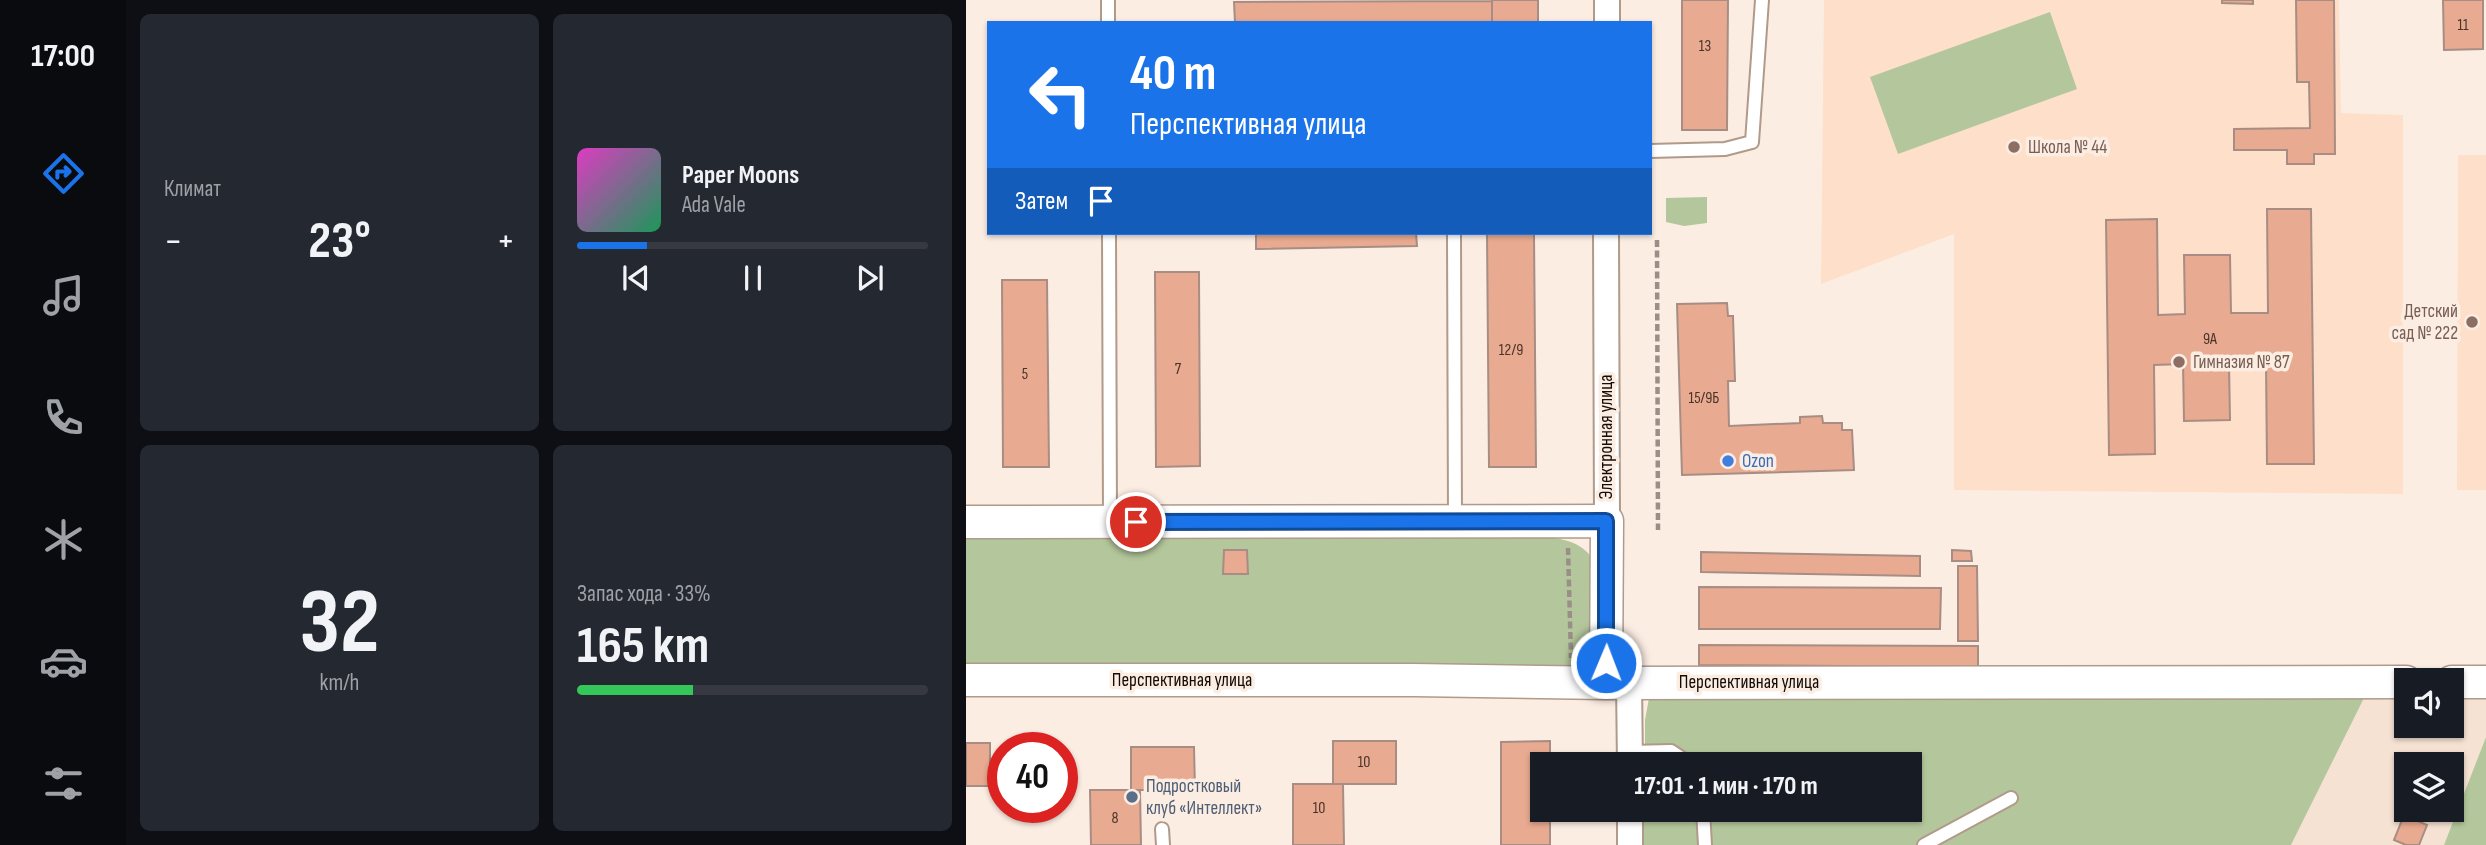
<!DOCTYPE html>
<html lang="ru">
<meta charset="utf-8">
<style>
:root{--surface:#171b24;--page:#242831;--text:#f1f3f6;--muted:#9ea1a6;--line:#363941;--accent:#1a73e8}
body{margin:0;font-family:"Sofia Sans Condensed",sans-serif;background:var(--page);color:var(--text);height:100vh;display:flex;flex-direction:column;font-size:26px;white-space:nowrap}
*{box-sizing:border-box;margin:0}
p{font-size:23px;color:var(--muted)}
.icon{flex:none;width:38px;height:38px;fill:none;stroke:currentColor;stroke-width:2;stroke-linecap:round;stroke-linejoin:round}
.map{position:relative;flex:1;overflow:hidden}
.side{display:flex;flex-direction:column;gap:14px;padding:14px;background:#0d0f14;width:840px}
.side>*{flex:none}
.banner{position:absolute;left:21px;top:21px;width:665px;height:214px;border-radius:0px;box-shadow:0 2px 5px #0004;background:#1a73e8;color:#fff;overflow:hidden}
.buttons{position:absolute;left:1428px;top:668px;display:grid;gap:14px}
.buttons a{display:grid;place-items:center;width:70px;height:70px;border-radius:0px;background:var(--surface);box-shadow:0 2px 5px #0004;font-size:35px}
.speed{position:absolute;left:21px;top:732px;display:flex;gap:14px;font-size:35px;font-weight:700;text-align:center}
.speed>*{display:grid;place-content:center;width:91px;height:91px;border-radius:50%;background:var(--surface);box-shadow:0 2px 5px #0004;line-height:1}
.speed .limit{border:10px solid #d22;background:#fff;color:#111}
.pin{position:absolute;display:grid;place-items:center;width:60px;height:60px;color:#fff;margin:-30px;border:4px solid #fff;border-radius:50%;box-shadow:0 2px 7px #0007}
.me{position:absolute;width:77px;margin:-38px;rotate:1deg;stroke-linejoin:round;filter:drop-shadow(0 0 5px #0008)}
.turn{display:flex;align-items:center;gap:24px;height:147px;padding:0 28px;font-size:32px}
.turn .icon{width:91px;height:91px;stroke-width:2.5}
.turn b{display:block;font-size:49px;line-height:60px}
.then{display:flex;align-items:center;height:66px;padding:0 28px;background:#0003;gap:14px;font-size:26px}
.big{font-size:52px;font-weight:700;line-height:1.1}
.side .tile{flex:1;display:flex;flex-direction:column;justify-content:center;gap:10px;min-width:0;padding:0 24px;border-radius:10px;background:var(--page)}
.side .dial{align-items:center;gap:0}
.dial b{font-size:91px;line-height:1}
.song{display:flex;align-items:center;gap:21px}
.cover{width:84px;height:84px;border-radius:10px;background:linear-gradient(135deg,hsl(310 70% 55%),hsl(150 70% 35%))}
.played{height:7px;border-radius:4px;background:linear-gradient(90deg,var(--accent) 20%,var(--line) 20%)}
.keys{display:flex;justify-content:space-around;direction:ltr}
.heat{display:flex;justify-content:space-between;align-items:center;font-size:38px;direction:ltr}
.charge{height:10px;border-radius:5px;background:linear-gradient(90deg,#34c759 33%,var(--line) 0)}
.side .tiles{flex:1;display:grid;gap:14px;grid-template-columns:repeat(2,1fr)}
.trip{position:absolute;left:564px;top:752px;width:392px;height:70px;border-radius:0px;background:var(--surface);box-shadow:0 2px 5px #0004;font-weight:700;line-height:70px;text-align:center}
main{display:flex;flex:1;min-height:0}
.dock{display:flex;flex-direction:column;width:126px;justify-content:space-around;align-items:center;background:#090b0e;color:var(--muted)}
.dock .icon{width:49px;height:49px}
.dock .on{color:var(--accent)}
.dock b{font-size:32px;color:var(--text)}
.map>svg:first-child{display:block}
</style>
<main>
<nav class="dock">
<b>17:00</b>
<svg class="icon on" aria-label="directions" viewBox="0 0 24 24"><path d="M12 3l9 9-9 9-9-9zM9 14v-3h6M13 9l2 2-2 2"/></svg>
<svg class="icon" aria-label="music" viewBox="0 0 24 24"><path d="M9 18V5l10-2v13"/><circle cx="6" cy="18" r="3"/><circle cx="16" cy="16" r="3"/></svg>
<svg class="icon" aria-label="phone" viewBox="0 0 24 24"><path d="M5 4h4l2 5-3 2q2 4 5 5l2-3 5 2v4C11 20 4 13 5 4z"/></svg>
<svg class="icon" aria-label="climate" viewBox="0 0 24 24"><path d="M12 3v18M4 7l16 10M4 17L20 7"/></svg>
<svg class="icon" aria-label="car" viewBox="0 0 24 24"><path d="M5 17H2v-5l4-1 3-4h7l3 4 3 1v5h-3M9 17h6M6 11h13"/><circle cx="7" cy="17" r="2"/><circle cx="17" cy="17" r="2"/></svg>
<svg class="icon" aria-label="filters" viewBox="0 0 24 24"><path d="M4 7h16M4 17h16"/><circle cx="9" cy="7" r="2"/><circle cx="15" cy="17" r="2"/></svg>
</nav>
<section class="side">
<div class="tiles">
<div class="tile"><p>Климат</p>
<div class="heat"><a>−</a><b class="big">23°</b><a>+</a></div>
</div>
<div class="tile">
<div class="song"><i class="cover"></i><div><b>Paper Moons</b><p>Ada Vale</p></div></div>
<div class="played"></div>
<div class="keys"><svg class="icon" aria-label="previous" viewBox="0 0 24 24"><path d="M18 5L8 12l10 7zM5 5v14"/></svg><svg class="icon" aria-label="pause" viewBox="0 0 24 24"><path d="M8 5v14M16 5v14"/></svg><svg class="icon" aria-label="next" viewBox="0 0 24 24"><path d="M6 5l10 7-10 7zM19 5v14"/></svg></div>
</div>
<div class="tile dial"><b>32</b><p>km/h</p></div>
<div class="tile"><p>Запас хода · 33%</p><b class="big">165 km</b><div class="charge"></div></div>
</div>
</section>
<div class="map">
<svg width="1520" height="845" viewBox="0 0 1520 845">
<rect width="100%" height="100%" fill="#fcede3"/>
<path fill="#f5e2d2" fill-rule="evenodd" d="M1520,696v41l-42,108h-153l73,-147 42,-1v29h46v-29zM1440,765h46v45h-46z"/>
<path fill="#fedfc9" d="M858,0h515l2,113 62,2v379l-449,-4v-256l-133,50z
M1492,155h28v335h-29z"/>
<path fill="#b4c79c" d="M1084,12l27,77 -179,65 -28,-77z
M741,197v26l-23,3 -18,-4v-24z
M0,534l576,3c16,1 33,3 45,15 15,13 8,85 8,107l-10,8 -619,4z
M683,698h715l-73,147h-647v-35h265v-45h-264v-45z
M1520,737v108h-42z"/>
<path fill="#e8aa90" stroke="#a78d83" stroke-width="2" d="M572,0v23h-46v-23z
M716,0h46l-1,130h-45z
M1256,0h31v4l-31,-1z
M1330,0h38l1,154h-21v10h-27v-14h-53v-21l76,-1 -1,-46h-12z
M1477,0h40v49l-39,1z
M526,1v22h-257l-1,-21z
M1301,209h44l3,255h-47l-1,-101h-37l1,57 -46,1 -1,-57 -29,1 1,89 -46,1 -3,-235 51,-1 1,96 27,-1 -1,-59h46l1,58h37z
M290,233h160l1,13 -161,3z
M521,233h47l2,234h-47z
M189,272h44l1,194 -44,1z
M36,280h45l2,187h-46z
M761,303l1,13h5l2,65h-7l1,45 71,-3v-6l22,-1 1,7h19v7h10l2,40 -172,5 -5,-171z
M258,550h23l1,24h-25z
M986,550l19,1 1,10h-20z
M735,552l219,4v20l-219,-4z
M992,566h19l1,75h-20z
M733,587l242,1 -1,41h-241z
M733,645l279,1v21l-279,-2z
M367,741h63v43h-63z
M584,741v24h-8v45h8v35h-49v-103z
M0,743h24v43h-24z
M165,747h63l1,43h-64z
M327,784h50l1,61h-51z
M124,790h50l1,55h-50z
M1438,815l23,10 -8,20h-13l-12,-5z"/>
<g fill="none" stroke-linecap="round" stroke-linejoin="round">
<g stroke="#b09a8a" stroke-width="16">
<path id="service" d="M142,0v23
M684,151l75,-2 27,-7 10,-142
M143,233l1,288
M488,233l1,286
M664,752l41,-1 21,14
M737,810l2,35
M196,829l1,16
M958,845l87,-47"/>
</g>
<g stroke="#b09a8a" stroke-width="28">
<path id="minor" d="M641,0v23
M640,233l1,288
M663,682l1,83
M664,810v35"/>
</g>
<g stroke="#b09a8a" stroke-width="35">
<path id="tertiary" d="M0,522l641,-1 -1,162
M0,680h448l192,3 800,-1
M1486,682h34"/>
</g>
<path stroke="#9a8f87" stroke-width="4.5" stroke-dasharray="7 3.5" stroke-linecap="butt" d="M691,240l1,290
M602,548l3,110"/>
<use href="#service" stroke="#fff" stroke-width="12"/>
<use href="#minor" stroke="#fff" stroke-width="24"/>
<use href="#tertiary" stroke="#fff" stroke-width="32"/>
</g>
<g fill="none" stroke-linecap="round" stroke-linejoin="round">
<g stroke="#114b97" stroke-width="18">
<path id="route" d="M170,522l470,-1v142"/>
</g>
<use href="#route" stroke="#1a73e8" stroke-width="12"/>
</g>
<g fill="#8d6e63" stroke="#fcede3" stroke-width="2.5">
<circle cx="1048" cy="147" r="7"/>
<circle cx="1506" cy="322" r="7"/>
<circle cx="1213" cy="362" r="7"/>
</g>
<circle fill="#3f7fe0" stroke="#fcede3" stroke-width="2.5" cx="762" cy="461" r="7"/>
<circle fill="#5c6f8a" stroke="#fcede3" stroke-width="2.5" cx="166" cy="797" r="7"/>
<g text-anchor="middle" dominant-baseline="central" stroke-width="7" stroke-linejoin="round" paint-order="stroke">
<g font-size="16" fill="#483328">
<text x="1497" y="25">11</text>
<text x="739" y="46">13</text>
<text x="1244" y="339">9А</text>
<text x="545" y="350">12/9</text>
<text x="212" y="369">7</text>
<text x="59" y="374">5</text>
<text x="738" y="398">15/9Б</text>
<text x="398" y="762">10</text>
<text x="353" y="808">10</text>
<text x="149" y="818">8</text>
</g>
<g font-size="19" fill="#785e54" stroke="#fcede3" text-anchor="start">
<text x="1062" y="147">Школа № 44</text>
<text x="1492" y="311" text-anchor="end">Детский<tspan x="1492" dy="22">сад № 222</tspan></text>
<text x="1227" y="362">Гимназия № 87</text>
</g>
<g font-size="19" fill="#120b06" stroke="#fcede3">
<text transform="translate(640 437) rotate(-90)">Электронная улица</text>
<text x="216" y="680">Перспективная улица</text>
<text x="783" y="682">Перспективная улица</text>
</g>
<g font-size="19" fill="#366cbe" stroke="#fcede3" text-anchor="start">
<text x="776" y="461">Ozon</text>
</g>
<g font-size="19" fill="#4e5e75" stroke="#fcede3" text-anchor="start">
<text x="180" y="786">Подростковый<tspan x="180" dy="22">клуб «Интеллект»</tspan></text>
</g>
</g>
</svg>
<div class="buttons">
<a><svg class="icon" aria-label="sound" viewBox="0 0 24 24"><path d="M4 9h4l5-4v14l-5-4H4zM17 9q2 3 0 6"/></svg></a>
<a><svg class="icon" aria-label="layers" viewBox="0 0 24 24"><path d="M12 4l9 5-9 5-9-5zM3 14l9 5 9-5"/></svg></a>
</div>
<div class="speed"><div class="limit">40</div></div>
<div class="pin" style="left:170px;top:522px;background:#d93025"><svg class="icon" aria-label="arrive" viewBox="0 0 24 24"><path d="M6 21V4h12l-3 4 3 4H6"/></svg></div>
<svg class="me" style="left:640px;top:663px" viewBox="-20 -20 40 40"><circle r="17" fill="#1a73e8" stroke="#fff" stroke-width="3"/><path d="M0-11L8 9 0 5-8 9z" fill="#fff"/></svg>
<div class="trip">17:01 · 1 мин · 170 m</div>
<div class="banner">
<div class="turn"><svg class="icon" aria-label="left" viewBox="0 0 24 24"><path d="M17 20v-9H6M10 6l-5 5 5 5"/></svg><div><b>40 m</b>Перспективная улица</div></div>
<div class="then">Затем<svg class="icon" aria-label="arrive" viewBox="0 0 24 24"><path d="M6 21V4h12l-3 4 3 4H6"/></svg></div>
</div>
</div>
</main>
